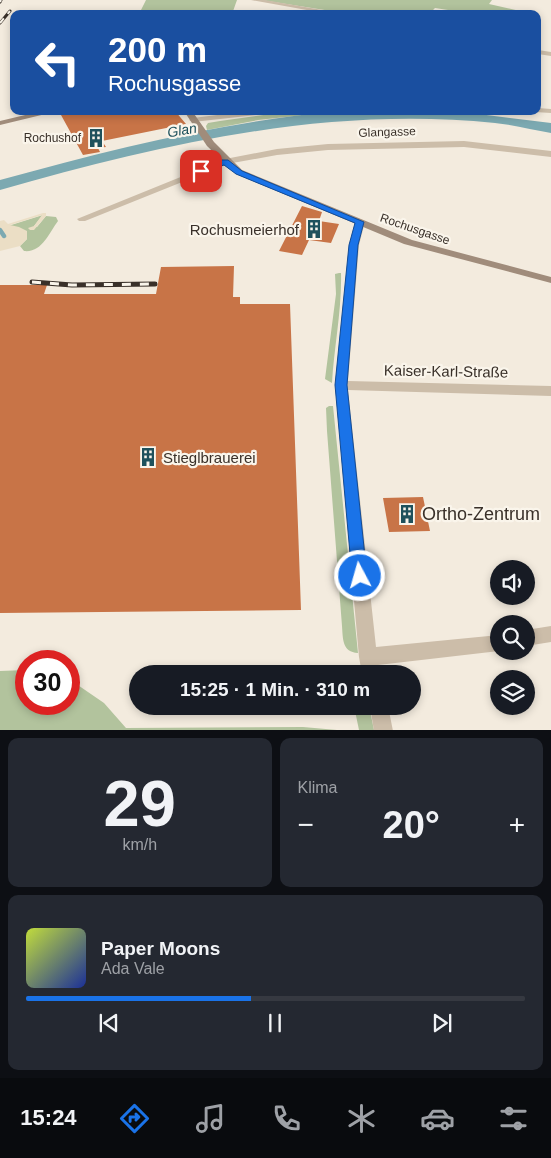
<!DOCTYPE html>
<html lang="de">
<meta charset="utf-8">
<style>
:root{--surface:#171b24;--page:#242831;--text:#f1f3f6;--muted:#9ea1a6;--line:#363941;--accent:#1a73e8}
body{margin:0;font-family:Arial,sans-serif;background:var(--page);color:var(--text);height:100vh;display:flex;flex-direction:column;font-size:19px;white-space:nowrap}
*{box-sizing:border-box;margin:0}
p{font-size:16px;color:var(--muted)}
.icon{flex:none;width:28px;height:28px;fill:none;stroke:currentColor;stroke-width:2;stroke-linecap:round;stroke-linejoin:round}
.map{position:relative;height:730px;overflow:hidden}
.panel{display:flex;flex-direction:column;gap:8px;padding:8px;background:#0d0f14;flex:1}
.panel>*{flex:none}
.hud{position:absolute;left:10px;top:10px;width:531px;height:105px;border-radius:10px;box-shadow:0 2px 8px #0003;background:#1a4fa0;color:#fff;overflow:hidden}
.fabs{position:absolute;left:490px;top:560px;display:grid;gap:10px}
.fabs a{display:grid;place-items:center;width:45px;height:45px;border-radius:50%;background:var(--surface);box-shadow:0 2px 8px #0003;font-size:25px}
.speed{position:absolute;left:15px;top:650px;display:flex;gap:10px;font-size:25px;font-weight:700;text-align:center}
.speed>*{display:grid;place-content:center;width:65px;height:65px;border-radius:50%;background:var(--surface);box-shadow:0 2px 8px #0003;line-height:1}
.speed .limit{border:8px solid #d22;background:#fff;color:#111}
.pin{position:absolute;display:grid;place-items:center;width:42px;height:42px;color:#fff;margin:-21px;border-radius:10px;box-shadow:0 2px 8px #0006}
.me{position:absolute;width:55px;margin:-28px;rotate:354deg;stroke-linejoin:round;filter:drop-shadow(0 0 4px #0008)}
.turn{display:flex;align-items:center;gap:18px;height:105px;padding:0 15px;font-size:22px}
.turn .icon{width:65px;height:65px;stroke-width:2.5}
.turn b{display:block;font-size:35px;line-height:42px}
.big{font-size:38px;font-weight:800;line-height:1.1}
.panel .widget{flex:1;display:flex;flex-direction:column;justify-content:center;gap:8px;min-width:0;padding:0 18px;border-radius:10px;background:var(--page)}
.panel .dial{align-items:center;gap:0}
.dial b{font-size:65px;line-height:1}
.song{display:flex;align-items:center;gap:15px}
.cover{width:60px;height:60px;border-radius:8px;background:linear-gradient(135deg,hsl(70 70% 55%),hsl(230 70% 35%))}
.played{height:5px;border-radius:2px;background:linear-gradient(90deg,var(--accent) 45%,var(--line) 45%)}
.keys{display:flex;justify-content:space-around;direction:ltr}
.heat{display:flex;justify-content:space-between;align-items:center;font-size:28px;direction:ltr}
.panel .tiles{flex:1;display:grid;gap:8px;grid-template-columns:1fr 1fr}
.widget:last-child{grid-column:span 2}
.trip{position:absolute;left:129px;top:665px;width:292px;height:50px;border-radius:25px;background:var(--surface);box-shadow:0 2px 8px #0003;font-weight:800;line-height:50px;text-align:center}
.tab-bar{display:flex;height:80px;justify-content:space-around;align-items:center;background:#090b0e;color:var(--muted)}
.tab-bar .icon{width:35px;height:35px}
.tab-bar .on{color:var(--accent)}
.tab-bar b{font-size:22px;color:var(--text)}
.map>svg:first-child{display:block}
</style>
<div class="map">
<svg width="551" height="731" viewBox="0 0 551 731">
<rect width="100%" height="100%" fill="#f3ebde"/>
<path fill="#b2c39d" d="M146,0h91l-5,14h-93z
M261,0h231l-3,4 44,10h-59l-39,-6 -6,6h-79z
M293,111h48l-83,9 -51,10 -1,-4 2,-3 12,-2z
M43,215l-9,11 3,1 9,-11 10,1 2,4c-9,12 -16,32 -34,30l-4,-5 7,-7 -13,-13h-6z
M339,273h2c1,37 -7,74 -9,110l-7,-4 11,-85 -1,-20z
M329,406h4l25,247c-16,-1 -15,-14 -16,-27l-15,-195 -1,-23z
M26,670v34h43v-25l35,24 22,25 177,-1 34,3h-337v-59z
M354,706h15l5,24h-15z"/>
<path fill="#ebdec5" d="M43,213h3v3l-12,14h-4l-2,-2 6,-2 8,-11 -32,10 9,2 8,4v8l-7,7 -20,5v-30l4,-1 4,4z"/>
<path fill="#7ca9b1" d="M341,111h114l96,12v10c-18,-3 -37,-8 -56,-10 -171,-17 -332,21 -495,67v-10c112,-31 225,-59 341,-69z"/>
<g fill="none" stroke-linecap="round" stroke-linejoin="round">
<path stroke="#7ca9b1" stroke-width="4.5" d="M0,230l4,6"/>
</g>
<path fill="#c87447" d="M83,111h92l11,13 -84,17 4,6 -8,1 2,4 -17,3 -22,-40z
M302,206l20,6 -3,9 20,3 -8,19 -22,-3 -7,15 -23,-4z
M234,266l-1,31h7v7h50l11,306 -301,3v-328h47l-3,9h112l5,-27z
M423,497l7,34 -41,1 -6,-34z"/>
<g fill="none" stroke-linecap="round" stroke-linejoin="round">
<path fill="#ccbda9" fill-rule="evenodd" d="M251,0h14l80,14h-16z
M538,50l13,2v4l-13,-2z
M538,108l13,1v4l-16,-1 3,-1z
M249,111h28l-4,2 -80,9 -4,-2 4,-2z
M464,141l87,10v6l-87,-10 -136,3 -51,5 -50,9 -142,57h-6l-2,-2 148,-60 52,-10 51,-5z
M360,219l5,3 -6,23 -11,136 203,5v10l-203,-6 28,257 123,-12v16l-121,14 2,9h-18l-3,-17 -24,-272 14,-140 6,-23z
M551,626v16l-25,4v-16z
M370,706h18l5,25h-19z"/>
<path fill="#a08c7b" fill-rule="evenodd" d="M42,111h16l-58,14v-4z
M184,111h8l22,31 28,28 170,70 139,37v6l-147,-39 -168,-70 -29,-28z"/>
<g stroke="#393029" stroke-width="3">
<path id="rail-far1" d="M0,2l1,-2
M0,23l10,-12"/>
</g>
<g stroke="#393029" stroke-width="5">
<path id="rail" d="M32,282l40,3 83,-1"/>
</g>
<use href="#rail-far1" stroke="#faf5eb" stroke-width="2" stroke-dasharray="6" stroke-linecap="butt"/>
<use href="#rail" stroke="#faf5eb" stroke-width="3" stroke-dasharray="9" stroke-linecap="butt"/>
</g>
<path fill="#1a73e8" stroke="#114b97" d="M222,160h6l14,11 122,51 -6,23 -11,140 20,191 -2,4 -5,2 -6,-2 -2,-4 -17,-191 14,-140 6,-22 -119,-49 -12,-9 -23,9 -4,-3z"/>
<defs>
<g id="building-bare" transform="scale(1.5)"><path d="M-4-6H4V6H1V3H-1V6H-4ZM-2.5-4.3h1.7v1.8h-1.7ZM.8-4.3h1.7v1.8H.8ZM-2.5-1h1.7V.8h-1.7ZM.8-1h1.7V.8H.8Z" fill="#1e515c" stroke="#faf5eb" stroke-width="2.5" paint-order="stroke"/></g>
</defs>
<g fill-rule="evenodd">
<use href="#building-bare" x="96" y="138"/>
<use href="#building-bare" x="314" y="229"/>
<use href="#building-bare" x="148" y="457"/>
<use href="#building-bare" x="407" y="514"/>
</g>
<g text-anchor="middle" dominant-baseline="central" stroke-width="4.5" stroke-linejoin="round" paint-order="stroke">
<g font-size="12" fill="#393029" stroke="#faf5eb">
<text transform="translate(387 132) rotate(-2)">Glangasse</text>
<text transform="translate(415 229) rotate(19)">Rochusgasse</text>
</g>
<g font-size="12" fill="#393029" stroke="#faf5eb" text-anchor="end">
<text x="81" y="138">Rochushof</text>
</g>
<g font-size="14" font-style="italic" fill="#1e515c" stroke="#faf5eb">
<text transform="translate(182 130) rotate(-10)">Glan</text>
</g>
<g font-size="15" fill="#393029" stroke="#faf5eb" text-anchor="end">
<text x="299" y="229">Rochusmeierhof</text>
<text x="163" y="457" text-anchor="start">Stieglbrauerei</text>
</g>
<g font-size="15" fill="#393029" stroke="#faf5eb">
<text transform="translate(446 371) rotate(1)">Kaiser-Karl-Straße</text>
</g>
<g font-size="18" fill="#393029" stroke="#faf5eb" text-anchor="start">
<text x="422" y="514">Ortho-Zentrum</text>
</g>
</g>
</svg>
<div class="fabs">
<a><svg class="icon" aria-label="sound" viewBox="0 0 24 24"><path d="M4 9h4l5-4v14l-5-4H4zM17 9q2 3 0 6"/></svg></a>
<a><svg class="icon" aria-label="search" viewBox="0 0 24 24"><circle cx="10" cy="10" r="6"/><path d="M15 15l6 6"/></svg></a>
<a><svg class="icon" aria-label="layers" viewBox="0 0 24 24"><path d="M12 4l9 5-9 5-9-5zM3 14l9 5 9-5"/></svg></a>
</div>
<div class="speed"><div class="limit">30</div></div>
<div class="pin" style="left:201px;top:171px;background:#d93025"><svg class="icon" aria-label="arrive" viewBox="0 0 24 24"><path d="M6 21V4h12l-3 4 3 4H6"/></svg></div>
<svg class="me" style="left:360px;top:576px" viewBox="-20 -20 40 40"><circle r="17" fill="#1a73e8" stroke="#fff" stroke-width="3"/><path d="M0-11L8 9 0 5-8 9z" fill="#fff"/></svg>
<div class="trip">15:25 · 1 Min. · 310 m</div>
<div class="hud">
<div class="turn"><svg class="icon" aria-label="left" viewBox="0 0 24 24"><path d="M17 20v-9H6M10 6l-5 5 5 5"/></svg><div><b>200 m</b>Rochusgasse</div></div>
</div>
</div>
<section class="panel">
<div class="tiles">
<div class="widget dial"><b>29</b><p>km/h</p></div>
<div class="widget"><p>Klima</p>
<div class="heat"><a>−</a><b class="big">20°</b><a>+</a></div>
</div>
<div class="widget">
<div class="song"><i class="cover"></i><div><b>Paper Moons</b><p>Ada Vale</p></div></div>
<div class="played"></div>
<div class="keys"><svg class="icon" aria-label="previous" viewBox="0 0 24 24"><path d="M18 5L8 12l10 7zM5 5v14"/></svg><svg class="icon" aria-label="pause" viewBox="0 0 24 24"><path d="M8 5v14M16 5v14"/></svg><svg class="icon" aria-label="next" viewBox="0 0 24 24"><path d="M6 5l10 7-10 7zM19 5v14"/></svg></div>
</div>
</div>
</section>
<nav class="tab-bar">
<b>15:24</b>
<svg class="icon on" aria-label="directions" viewBox="0 0 24 24"><path d="M12 3l9 9-9 9-9-9zM9 14v-3h6M13 9l2 2-2 2"/></svg>
<svg class="icon" aria-label="music" viewBox="0 0 24 24"><path d="M9 18V5l10-2v13"/><circle cx="6" cy="18" r="3"/><circle cx="16" cy="16" r="3"/></svg>
<svg class="icon" aria-label="phone" viewBox="0 0 24 24"><path d="M5 4h4l2 5-3 2q2 4 5 5l2-3 5 2v4C11 20 4 13 5 4z"/></svg>
<svg class="icon" aria-label="climate" viewBox="0 0 24 24"><path d="M12 3v18M4 7l16 10M4 17L20 7"/></svg>
<svg class="icon" aria-label="car" viewBox="0 0 24 24"><path d="M5 17H2v-5l4-1 3-4h7l3 4 3 1v5h-3M9 17h6M6 11h13"/><circle cx="7" cy="17" r="2"/><circle cx="17" cy="17" r="2"/></svg>
<svg class="icon" aria-label="filters" viewBox="0 0 24 24"><path d="M4 7h16M4 17h16"/><circle cx="9" cy="7" r="2"/><circle cx="15" cy="17" r="2"/></svg>
</nav>
